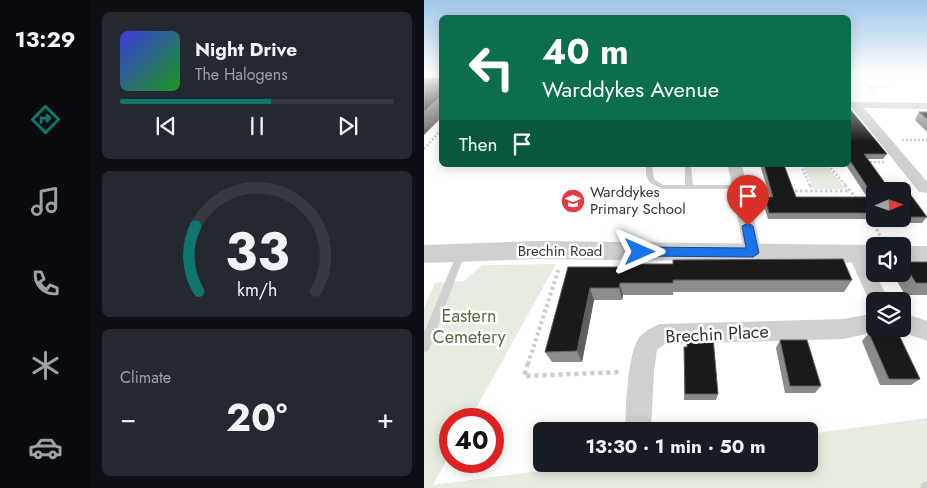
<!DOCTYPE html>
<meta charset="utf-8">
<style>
:root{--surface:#171b24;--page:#242831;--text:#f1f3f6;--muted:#9ea1a6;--line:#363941;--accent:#0f766e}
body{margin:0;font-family:Jost,sans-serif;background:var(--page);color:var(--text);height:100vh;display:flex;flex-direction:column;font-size:19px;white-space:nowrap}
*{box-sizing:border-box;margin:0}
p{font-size:16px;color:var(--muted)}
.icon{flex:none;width:28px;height:28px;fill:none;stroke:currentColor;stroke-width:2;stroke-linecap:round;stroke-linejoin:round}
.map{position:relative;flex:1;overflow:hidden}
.side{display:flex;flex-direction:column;gap:12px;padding:12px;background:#0d0f14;width:334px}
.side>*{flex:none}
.top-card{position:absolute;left:15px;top:15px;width:412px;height:152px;border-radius:8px;box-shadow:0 2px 12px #0003;background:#0b6e4f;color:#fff;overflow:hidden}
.needle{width:32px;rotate:88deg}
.fabs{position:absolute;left:442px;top:182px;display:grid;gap:10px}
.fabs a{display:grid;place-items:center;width:45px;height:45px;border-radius:8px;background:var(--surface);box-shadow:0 2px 12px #0003;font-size:25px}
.speed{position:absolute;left:15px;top:408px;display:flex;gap:10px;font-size:25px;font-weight:700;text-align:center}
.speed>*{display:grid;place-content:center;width:65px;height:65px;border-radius:50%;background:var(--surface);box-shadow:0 2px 12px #0003;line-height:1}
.speed .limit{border:8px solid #d22;background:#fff;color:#111}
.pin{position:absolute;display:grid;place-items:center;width:42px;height:42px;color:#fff;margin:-51px -21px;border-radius:50% 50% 50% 0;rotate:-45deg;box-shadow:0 0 5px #0007}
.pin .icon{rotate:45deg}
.me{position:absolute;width:55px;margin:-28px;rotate:90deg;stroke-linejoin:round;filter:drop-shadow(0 0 4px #0008)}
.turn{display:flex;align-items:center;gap:18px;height:105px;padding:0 20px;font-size:22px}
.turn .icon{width:65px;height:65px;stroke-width:2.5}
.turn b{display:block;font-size:35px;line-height:42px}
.then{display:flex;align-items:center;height:48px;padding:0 20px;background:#0003;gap:10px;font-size:19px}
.big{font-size:38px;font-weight:700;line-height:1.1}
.side .card{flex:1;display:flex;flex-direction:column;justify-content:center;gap:8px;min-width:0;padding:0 18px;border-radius:8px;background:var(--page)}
.side .dial{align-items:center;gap:0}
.dial svg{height:130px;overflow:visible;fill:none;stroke:var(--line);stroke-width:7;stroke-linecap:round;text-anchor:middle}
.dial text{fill:var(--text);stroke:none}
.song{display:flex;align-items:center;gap:15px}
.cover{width:60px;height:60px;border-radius:8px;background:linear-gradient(135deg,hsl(240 70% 55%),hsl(120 70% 35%))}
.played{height:5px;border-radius:2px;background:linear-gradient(90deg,var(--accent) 55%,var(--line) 55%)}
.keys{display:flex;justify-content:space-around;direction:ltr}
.heat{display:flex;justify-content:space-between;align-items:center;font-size:28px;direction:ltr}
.trip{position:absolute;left:109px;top:422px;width:285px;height:50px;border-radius:8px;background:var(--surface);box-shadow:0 2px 12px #0003;font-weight:700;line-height:50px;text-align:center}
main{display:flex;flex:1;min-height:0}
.menu{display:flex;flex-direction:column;width:90px;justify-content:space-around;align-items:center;background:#090b0e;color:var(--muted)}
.menu .icon{width:35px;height:35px}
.menu .on{color:var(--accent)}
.menu b{font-size:22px;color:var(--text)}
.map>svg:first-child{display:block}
</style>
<main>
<nav class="menu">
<b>13:29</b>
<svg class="icon on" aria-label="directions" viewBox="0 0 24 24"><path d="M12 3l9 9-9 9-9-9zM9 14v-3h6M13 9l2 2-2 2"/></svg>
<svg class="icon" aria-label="music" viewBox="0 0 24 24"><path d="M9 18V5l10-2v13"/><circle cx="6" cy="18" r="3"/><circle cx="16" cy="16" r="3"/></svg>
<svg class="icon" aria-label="phone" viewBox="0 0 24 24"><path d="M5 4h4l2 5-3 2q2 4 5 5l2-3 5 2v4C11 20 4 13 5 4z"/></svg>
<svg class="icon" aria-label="climate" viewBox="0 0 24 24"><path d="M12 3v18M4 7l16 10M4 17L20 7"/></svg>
<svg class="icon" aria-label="car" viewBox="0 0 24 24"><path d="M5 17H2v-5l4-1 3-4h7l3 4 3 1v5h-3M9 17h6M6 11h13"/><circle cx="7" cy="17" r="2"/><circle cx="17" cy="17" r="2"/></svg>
</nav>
<section class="side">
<div class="card">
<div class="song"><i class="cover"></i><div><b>Night Drive</b><p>The Halogens</p></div></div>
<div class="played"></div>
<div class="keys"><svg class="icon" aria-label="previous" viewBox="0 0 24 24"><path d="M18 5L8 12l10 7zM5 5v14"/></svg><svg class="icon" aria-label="pause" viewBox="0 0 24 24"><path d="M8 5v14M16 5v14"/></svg><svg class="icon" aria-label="next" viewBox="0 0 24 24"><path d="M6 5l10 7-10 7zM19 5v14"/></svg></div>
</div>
<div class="card dial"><svg viewBox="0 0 100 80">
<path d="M14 69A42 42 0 1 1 86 69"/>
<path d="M14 69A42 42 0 0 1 12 29" stroke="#0f766e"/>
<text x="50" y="56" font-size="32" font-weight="700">33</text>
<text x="50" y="72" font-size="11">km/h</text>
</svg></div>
<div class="card"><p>Climate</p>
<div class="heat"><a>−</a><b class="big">20°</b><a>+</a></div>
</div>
</section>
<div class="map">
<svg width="504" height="488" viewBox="0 0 504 488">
<rect width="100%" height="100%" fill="#fff"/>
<path fill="#e6ecdf" d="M425,74h78l1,4 -79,-1z
M379,165h23l20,24h-32z
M132,264l-86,155h-20v35l-17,31 159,-21h217v-30l118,-16v70h-503v-180l11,-25 29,-2 18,-16z"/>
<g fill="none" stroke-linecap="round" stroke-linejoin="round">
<path stroke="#cdcdcd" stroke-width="2" stroke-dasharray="1 1" stroke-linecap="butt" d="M441,83l9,10
M445,87h22"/>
<path stroke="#cdcdcd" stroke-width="2.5" stroke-dasharray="2 2" stroke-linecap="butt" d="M478,140h26
M0,149l18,-20
M442,162h19
M377,165l9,21
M404,165l18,21"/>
<path stroke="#cdcdcd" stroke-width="3" stroke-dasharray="2.5 2.5" stroke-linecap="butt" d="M386,185l2,6
M421,185l12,14
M331,191h17
M366,191h60
M445,216l13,23"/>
<path stroke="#cdcdcd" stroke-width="4" stroke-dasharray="3 3" stroke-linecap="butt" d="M104,364l31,-96"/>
<path stroke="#cdcdcd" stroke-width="4.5" stroke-dasharray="4 4" stroke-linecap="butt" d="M104,363l-4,13 97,-4"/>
<path fill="#d0d0d0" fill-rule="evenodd" d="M222,165h6l2,14 9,6h22v-20h6l2,20h47l4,2 -4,2h-78l-12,-6 -4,-7z
M37,250l3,1 1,2 -35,94 -2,4 -4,1v-19l33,-80 1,-2z
M503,481l1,7h-8l2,-5z"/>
<path fill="#d0d0d0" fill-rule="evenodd" d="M425,102l79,1v6l-64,-1 64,75v10l-9,-1 -67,-84h-3z
M304,165h14l20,88 -3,5 -6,2 -6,-2 -3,-5z
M433,247l6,2 26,52h-14v7l-3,-1 -24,-53 3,-5z
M451,313v16l8,1 -39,9 -179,5 -8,6 -3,21 -3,60h-26c1,-22 2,-73 13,-92 5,-7 14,-12 22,-15l184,-5z
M479,313l25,8v20l-33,-11 8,-1z"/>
<path fill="#d0d0d0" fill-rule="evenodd" d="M115,241l336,4 3,1h-3v17l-336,-4 -115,4v-18z
M479,246h25v18h-25z"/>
</g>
<path fill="#8c8c8c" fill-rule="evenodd" d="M425,108l38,46 -4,5h-15l22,31h17l20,27 -5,6h-24l-3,-4h-127l-5,-16 2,-6h5l-10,-32h24l12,32h71l-21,-32h3zM451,191h28v28h-28z
M495,112h9v21l-13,-13z
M479,262h25v33h-23l-12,-21h10z
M144,267l284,13 -8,12h-171v3h-50l-1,5h-28l-12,62h-30l-7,-10z
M445,333l51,46 -9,6h-31l-18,-44z
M263,338l31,56 -2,6h-32v-53h3z
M356,340l41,46 -6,7h-30l-9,-45z"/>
<path fill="#5f5f5f" d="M18,95v22l-18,18v-23z
M196,283l3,12 -1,5 -3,-12z
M166,288l4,12 -12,62 -5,-11z"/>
<path fill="#1a1a1a" stroke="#5f5f5f" d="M0,78h18v17l-18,17z
M425,108l38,46h-23l26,36h17l20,27h-24v-26h-28v22h-106l-4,-16h8l-9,-32h20l12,32h78l-25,-38z
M495,112h9v8z
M419,259l9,21h-179v3h-53l-1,5h-29l-13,63 -32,1 23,-85h54v-3h51v-4z
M479,262h25v21h-12z
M445,333h29l22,46h-31z
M289,337l5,57h-33l-1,-47h3v-9z
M356,340h27l14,46h-31z"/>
<linearGradient id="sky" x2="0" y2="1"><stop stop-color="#9ec6ea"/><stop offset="0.52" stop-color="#fff"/><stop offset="1" stop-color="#fff" stop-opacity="0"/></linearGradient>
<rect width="504" height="142" fill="url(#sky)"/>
<path fill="#1a73e8" stroke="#114b97" d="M324,223l5,3 6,27 -6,4 -113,-1 -6,-4 6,-5 106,1 -4,-22z"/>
<defs>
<g id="school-disc" transform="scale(1.25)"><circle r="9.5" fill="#e63946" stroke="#fff"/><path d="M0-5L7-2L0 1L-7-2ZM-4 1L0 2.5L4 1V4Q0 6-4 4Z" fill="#fff"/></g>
</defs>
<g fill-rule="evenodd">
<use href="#school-disc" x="149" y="201"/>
</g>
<g text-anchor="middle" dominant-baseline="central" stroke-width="5" stroke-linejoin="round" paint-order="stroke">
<g font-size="15" fill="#333" stroke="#fff" text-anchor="start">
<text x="166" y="192">Warddykes<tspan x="166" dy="17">Primary School</tspan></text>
</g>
<g font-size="15" fill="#333" stroke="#fff">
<text x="136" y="251">Brechin Road</text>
</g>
<g font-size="18" fill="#56703f" stroke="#fff">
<text x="45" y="316">Eastern<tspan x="45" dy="21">Cemetery</tspan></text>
</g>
<g font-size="18" fill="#333" stroke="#fff">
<text transform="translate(293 334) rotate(-3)">Brechin Place</text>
</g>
</g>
</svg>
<div class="fabs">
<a><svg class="needle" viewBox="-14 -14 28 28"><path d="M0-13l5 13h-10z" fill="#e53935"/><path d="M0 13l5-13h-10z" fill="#9ea1a6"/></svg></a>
<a><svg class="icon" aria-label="sound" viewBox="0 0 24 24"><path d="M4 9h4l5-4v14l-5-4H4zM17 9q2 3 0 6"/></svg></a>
<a><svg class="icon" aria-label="layers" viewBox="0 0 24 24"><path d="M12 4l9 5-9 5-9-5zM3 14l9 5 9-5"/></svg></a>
</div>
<div class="speed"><div class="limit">40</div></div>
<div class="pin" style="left:324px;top:226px;background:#d93025"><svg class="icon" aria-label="arrive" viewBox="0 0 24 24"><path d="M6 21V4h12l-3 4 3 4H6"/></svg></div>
<svg class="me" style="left:216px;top:252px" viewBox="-20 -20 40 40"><path d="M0-17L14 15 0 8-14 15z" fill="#1a73e8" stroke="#fff" stroke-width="4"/></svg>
<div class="trip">13:30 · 1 min · 50 m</div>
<div class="top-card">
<div class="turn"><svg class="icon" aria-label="left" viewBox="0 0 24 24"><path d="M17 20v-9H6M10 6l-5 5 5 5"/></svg><div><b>40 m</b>Warddykes Avenue</div></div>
<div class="then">Then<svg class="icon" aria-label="arrive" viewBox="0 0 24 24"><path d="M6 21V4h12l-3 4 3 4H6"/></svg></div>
</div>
</div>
</main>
